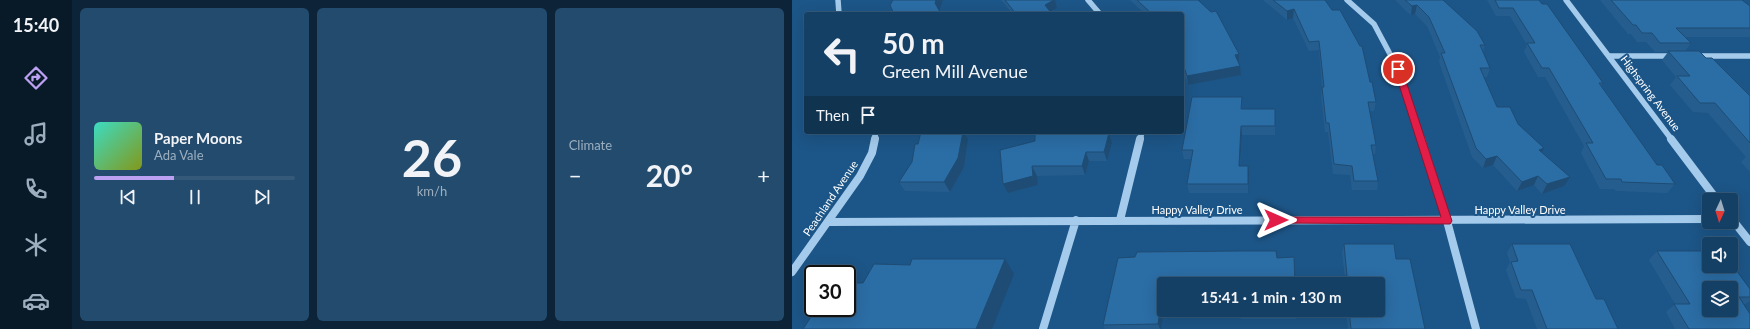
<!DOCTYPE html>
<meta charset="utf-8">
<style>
:root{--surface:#154065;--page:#224b6e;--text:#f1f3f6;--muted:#9dafbf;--line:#345979;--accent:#bca0f2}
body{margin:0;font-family:Lato,sans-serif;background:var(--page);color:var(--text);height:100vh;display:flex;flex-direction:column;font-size:15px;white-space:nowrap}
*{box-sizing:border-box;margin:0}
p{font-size:13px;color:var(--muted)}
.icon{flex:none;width:22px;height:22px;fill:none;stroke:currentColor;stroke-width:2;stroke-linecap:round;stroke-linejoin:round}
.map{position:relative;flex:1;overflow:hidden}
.details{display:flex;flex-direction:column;gap:8px;padding:8px;background:#0c2338;width:720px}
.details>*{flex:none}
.guide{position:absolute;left:12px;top:12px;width:380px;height:122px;border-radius:4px;box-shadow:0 4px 16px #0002,0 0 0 1px var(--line);background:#154065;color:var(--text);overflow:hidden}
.needle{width:26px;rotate:184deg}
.buttons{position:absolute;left:910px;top:193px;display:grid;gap:8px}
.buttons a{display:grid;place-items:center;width:36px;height:36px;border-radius:4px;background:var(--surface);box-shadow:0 4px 16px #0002,0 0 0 1px var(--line);font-size:20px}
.speed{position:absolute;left:12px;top:265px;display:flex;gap:8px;font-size:20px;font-weight:700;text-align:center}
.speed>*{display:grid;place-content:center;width:52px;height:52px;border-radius:50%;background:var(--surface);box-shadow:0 4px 16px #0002,0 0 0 1px var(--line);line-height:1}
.speed .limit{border:2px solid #111;border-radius:6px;background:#fff;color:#111}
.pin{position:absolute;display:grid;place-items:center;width:34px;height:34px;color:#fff;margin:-17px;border:2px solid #fff;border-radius:50%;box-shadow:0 1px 4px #0007}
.me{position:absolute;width:44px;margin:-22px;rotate:90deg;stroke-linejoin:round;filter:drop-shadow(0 0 3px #0008)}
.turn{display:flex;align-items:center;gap:14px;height:84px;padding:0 12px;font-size:18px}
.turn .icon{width:52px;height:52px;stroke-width:2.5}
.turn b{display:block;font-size:28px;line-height:34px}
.then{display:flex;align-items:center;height:38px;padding:0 12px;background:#0003;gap:8px;font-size:15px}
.big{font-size:30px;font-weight:700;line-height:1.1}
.details .tile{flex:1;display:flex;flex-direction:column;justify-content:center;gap:6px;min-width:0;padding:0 14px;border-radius:6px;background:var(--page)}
.details .dial{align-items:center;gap:0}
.dial b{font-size:52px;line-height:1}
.song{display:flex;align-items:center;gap:12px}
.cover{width:48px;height:48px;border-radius:6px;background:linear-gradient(135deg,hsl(170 70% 55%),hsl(70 70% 35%))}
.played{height:4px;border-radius:2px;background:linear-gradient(90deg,var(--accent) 40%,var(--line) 40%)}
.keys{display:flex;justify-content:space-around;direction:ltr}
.heat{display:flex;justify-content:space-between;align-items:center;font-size:22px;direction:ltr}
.details .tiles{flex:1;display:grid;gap:8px;grid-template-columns:repeat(3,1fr)}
.trip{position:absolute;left:365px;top:277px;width:228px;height:40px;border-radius:4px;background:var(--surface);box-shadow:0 4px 16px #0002,0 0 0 1px var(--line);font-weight:700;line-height:40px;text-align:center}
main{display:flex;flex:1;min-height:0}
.dock{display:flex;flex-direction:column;width:72px;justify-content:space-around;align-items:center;background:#081a28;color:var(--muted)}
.dock .icon{width:28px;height:28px}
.dock .on{color:var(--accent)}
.dock b{font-size:18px;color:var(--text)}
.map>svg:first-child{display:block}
</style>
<main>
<nav class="dock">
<b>15:40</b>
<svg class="icon on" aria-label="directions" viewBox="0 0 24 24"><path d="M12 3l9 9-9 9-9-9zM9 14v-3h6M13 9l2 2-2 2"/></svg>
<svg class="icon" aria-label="music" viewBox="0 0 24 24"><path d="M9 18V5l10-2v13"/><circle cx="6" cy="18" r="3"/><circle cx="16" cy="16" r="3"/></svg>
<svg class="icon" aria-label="phone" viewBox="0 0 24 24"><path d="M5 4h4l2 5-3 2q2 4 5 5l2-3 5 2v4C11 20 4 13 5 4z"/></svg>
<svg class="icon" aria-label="climate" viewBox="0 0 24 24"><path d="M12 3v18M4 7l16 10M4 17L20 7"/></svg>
<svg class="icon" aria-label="car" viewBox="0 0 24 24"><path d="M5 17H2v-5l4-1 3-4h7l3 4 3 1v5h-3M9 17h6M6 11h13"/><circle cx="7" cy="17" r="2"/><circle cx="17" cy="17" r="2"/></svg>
</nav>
<section class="details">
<div class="tiles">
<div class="tile">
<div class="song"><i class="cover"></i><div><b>Paper Moons</b><p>Ada Vale</p></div></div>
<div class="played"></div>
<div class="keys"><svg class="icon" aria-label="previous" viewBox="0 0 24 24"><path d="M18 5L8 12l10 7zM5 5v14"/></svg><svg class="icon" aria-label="pause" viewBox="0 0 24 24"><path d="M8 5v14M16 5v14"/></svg><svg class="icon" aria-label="next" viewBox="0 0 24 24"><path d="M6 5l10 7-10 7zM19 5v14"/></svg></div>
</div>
<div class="tile dial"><b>26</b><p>km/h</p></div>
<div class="tile"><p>Climate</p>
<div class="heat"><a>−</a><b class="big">20°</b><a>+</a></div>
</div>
</div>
</section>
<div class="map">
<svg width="958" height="329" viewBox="0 0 958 329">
<rect width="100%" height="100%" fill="#1c5587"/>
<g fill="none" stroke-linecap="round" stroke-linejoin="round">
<path stroke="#a4cbec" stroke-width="5.5" d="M46,0l1,14
M296,0l12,14
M555,0l27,24 24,45 23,71
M774,0l106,140
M818,56h64
M902,56h56
M82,140l2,-8
M348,140l2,-8"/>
<path stroke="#a4cbec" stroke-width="8" d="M629,139l26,82 29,108
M879,139l46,61
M939,218l19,24
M328,220l20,-81
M36,222l881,-3
M0,272l68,-96 12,-23 3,-14
M251,329l33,-109"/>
</g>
<path fill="#255e8e" d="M209,0h54l2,8 -6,4 1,2h-39z
M338,0h68l41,63 2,12 -53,10 -6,-19v-52h-37z
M471,0h62l45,82 6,20 -2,9h-5l7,34 -1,9h-2l5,27 -1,9h-25l-2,-15 -17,-1 -5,-42h-3l-4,-36 1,-9 -3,-37 -10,1 -16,-33 -6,2z
M603,0h48l42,45 -2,7 7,16 -3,9h-3l13,30 21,17 24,28 22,34 -22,8 -8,-9 -17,6 -24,-26 -10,3 -11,-11 -33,-95 1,-5 -13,-31 -12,-12 -4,1 -4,-3z
M695,0h52l64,83 -2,3 56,79 18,19 -8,9 -51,-2 -2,-2h-14l-19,-36 3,-7 -39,-69h-7l-14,-25 3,-7 -17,-29h-14z
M808,0h142l8,6v31h-65l6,6 -6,8 21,7 44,38v76l-9,-10 5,-5 -38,-44 -15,-1 -23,-27 6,-8 -14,-17 6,-8h-13l-9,-10h-9l-6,-8h-3z
M450,97v12h33v26h-33l-2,31 9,9 -1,18h-59l-2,-9 4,-25h-7l-2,-9z
M171,132h1l4,7 -4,28 -14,25 -45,-1 -6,-9 13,-20 6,-18z
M317,133l3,10 -5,18h-18l-4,14 -48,1 1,9 -30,8 -5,-9 -3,-34 100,-16z
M552,244l52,15 29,70h-77l-2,-19h32v-26h-34l1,-6 -3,-25z
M720,244l84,55 22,30h-81l-11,-30 -10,-1 -10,-28 4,-8 -3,-9z
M865,251l93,38v12l-6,4 6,24h-75l-9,-17 9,-8 -26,-44z
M372,284v26h132v9h-55v-2l-78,1 -2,11h-56l-2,-4z"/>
<path fill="#1e4c74" d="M144,0h7l-4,11 -4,-8z
M262,0h1l2,8 -9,5 -3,-8z
M625,5l-2,9 -4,1 1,-9z
M502,9l-1,9 -6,2v-9z
M447,54v9l-4,-8z
M448,66l1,9 -53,10 -1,-9z
M449,126l1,9 -3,40v-9z
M171,132h1l4,7 -4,28 -14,25 -6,-10z
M317,133l3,10 -5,18 -3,-9z
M752,148l-4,9 -1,-7z
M294,152l3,9 -4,14 -3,-9z
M705,156l-4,9 -10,3 3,-9z
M240,166l5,10 1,9 -30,8 -5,-9z
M456,166l1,9 -1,18z
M746,176l-4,9 -17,6 5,-9z
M778,177l-6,9 -22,8 5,-10z
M213,259l9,15 -22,55h-16z
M368,310l3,8 -2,11h-1l-2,-5z"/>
<path fill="#2b6da5" stroke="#1e4c74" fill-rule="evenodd" d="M101,0h43l-1,3 6,11h-47l-4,-9z
M213,0h49l-9,5 7,9h-36z
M345,0h61l13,12 5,-1 23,43 -4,1 5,11 -53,10 -5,-15v-47h-30z
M481,0h52l7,10h8l20,36h2l8,36h2l4,20h-8l8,43h-5l7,36h-24l-2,-15 -18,-2 -5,-41h-3l-4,-36h2l-5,-46 -10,1 -15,-33 -7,2z
M613,0h38l34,31 8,14h-5l10,23h-10l17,39h13l8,17 26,24 -5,2 31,27 -23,7 -9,-8 -16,6 -25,-26 -11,3 -10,-11 -35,-95h4l-16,-36 -12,-12 -5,1z
M703,0h44l3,4h5l56,79h-4l58,82h5l13,19 -53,-2 -1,-3h-15l-20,-36h7l-44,-75h-7l-15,-25h8l-22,-35h-14z
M819,0h131l8,6v22h-74l15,15h-31l-8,-10h-10l-6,-8h-3z
M876,51h31l7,7h6l38,38v47l-35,-40h-15l-23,-27h13z
M400,97h50l-1,12h34v17h-34l-2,40h9v18h-61l6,-34h-11z
M129,132h42l-5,26 -14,24h-45l13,-20 3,-18h3z
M243,132h63v2l11,-1 -5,19h-18l-4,14h-50l1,10 -30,8 -3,-34 35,-9z
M552,244h50l2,15h14l15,70h-74l-2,-19h29v-26h-32l-1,-8h2z
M720,244h58l26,55h8l14,30h-71l-15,-39h-11l-10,-28 7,-1z
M449,251h35l1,7 17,-1 1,27h-131v26h-4l-2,14 -55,1 15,-67 17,-1 2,-5z
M865,251h52v15h24l17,23v8h-11l11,17v15h-61l-15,-25h16zM917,288h22v22h-22z
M120,259h93l-29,70h-173l14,-21h30v-25h16l11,-19 36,1z
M448,310h56v1h-56z"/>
<path fill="#e11d48" stroke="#92132f" d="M606,67l4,2 50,152 -2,3 -178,-1 -1,-3 1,-2 4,-1h165l-47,-148z"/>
<g text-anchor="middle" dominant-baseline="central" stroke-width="4" stroke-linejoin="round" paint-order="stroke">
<g font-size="11" fill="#fff" stroke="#1c5587">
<text transform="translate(859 93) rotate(53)">Highspring Avenue</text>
<text transform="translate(38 198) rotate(-56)">Peachland Avenue</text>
<text x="405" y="209">Happy Valley Drive</text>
<text x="728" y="209">Happy Valley Drive</text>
</g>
</g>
</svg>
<div class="buttons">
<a><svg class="needle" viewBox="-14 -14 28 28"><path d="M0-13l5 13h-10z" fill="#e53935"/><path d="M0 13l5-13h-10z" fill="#9dafbf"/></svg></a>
<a><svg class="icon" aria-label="sound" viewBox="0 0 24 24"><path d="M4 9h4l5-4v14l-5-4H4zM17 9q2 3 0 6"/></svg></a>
<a><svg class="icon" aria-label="layers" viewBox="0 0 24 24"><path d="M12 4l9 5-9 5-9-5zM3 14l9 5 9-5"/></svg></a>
</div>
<div class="speed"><div class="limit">30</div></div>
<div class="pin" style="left:606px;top:69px;background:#d93025"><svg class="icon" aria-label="arrive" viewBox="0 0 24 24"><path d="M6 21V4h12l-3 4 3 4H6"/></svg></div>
<svg class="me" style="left:484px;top:220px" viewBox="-20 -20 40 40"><path d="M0-17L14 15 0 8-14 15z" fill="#e11d48" stroke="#fff" stroke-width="4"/></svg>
<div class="trip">15:41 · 1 min · 130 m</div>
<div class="guide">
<div class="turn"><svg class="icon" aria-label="left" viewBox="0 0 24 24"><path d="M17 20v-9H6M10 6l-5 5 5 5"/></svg><div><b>50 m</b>Green Mill Avenue</div></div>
<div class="then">Then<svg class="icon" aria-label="arrive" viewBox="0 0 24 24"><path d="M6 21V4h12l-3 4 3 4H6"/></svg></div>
</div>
</div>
</main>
